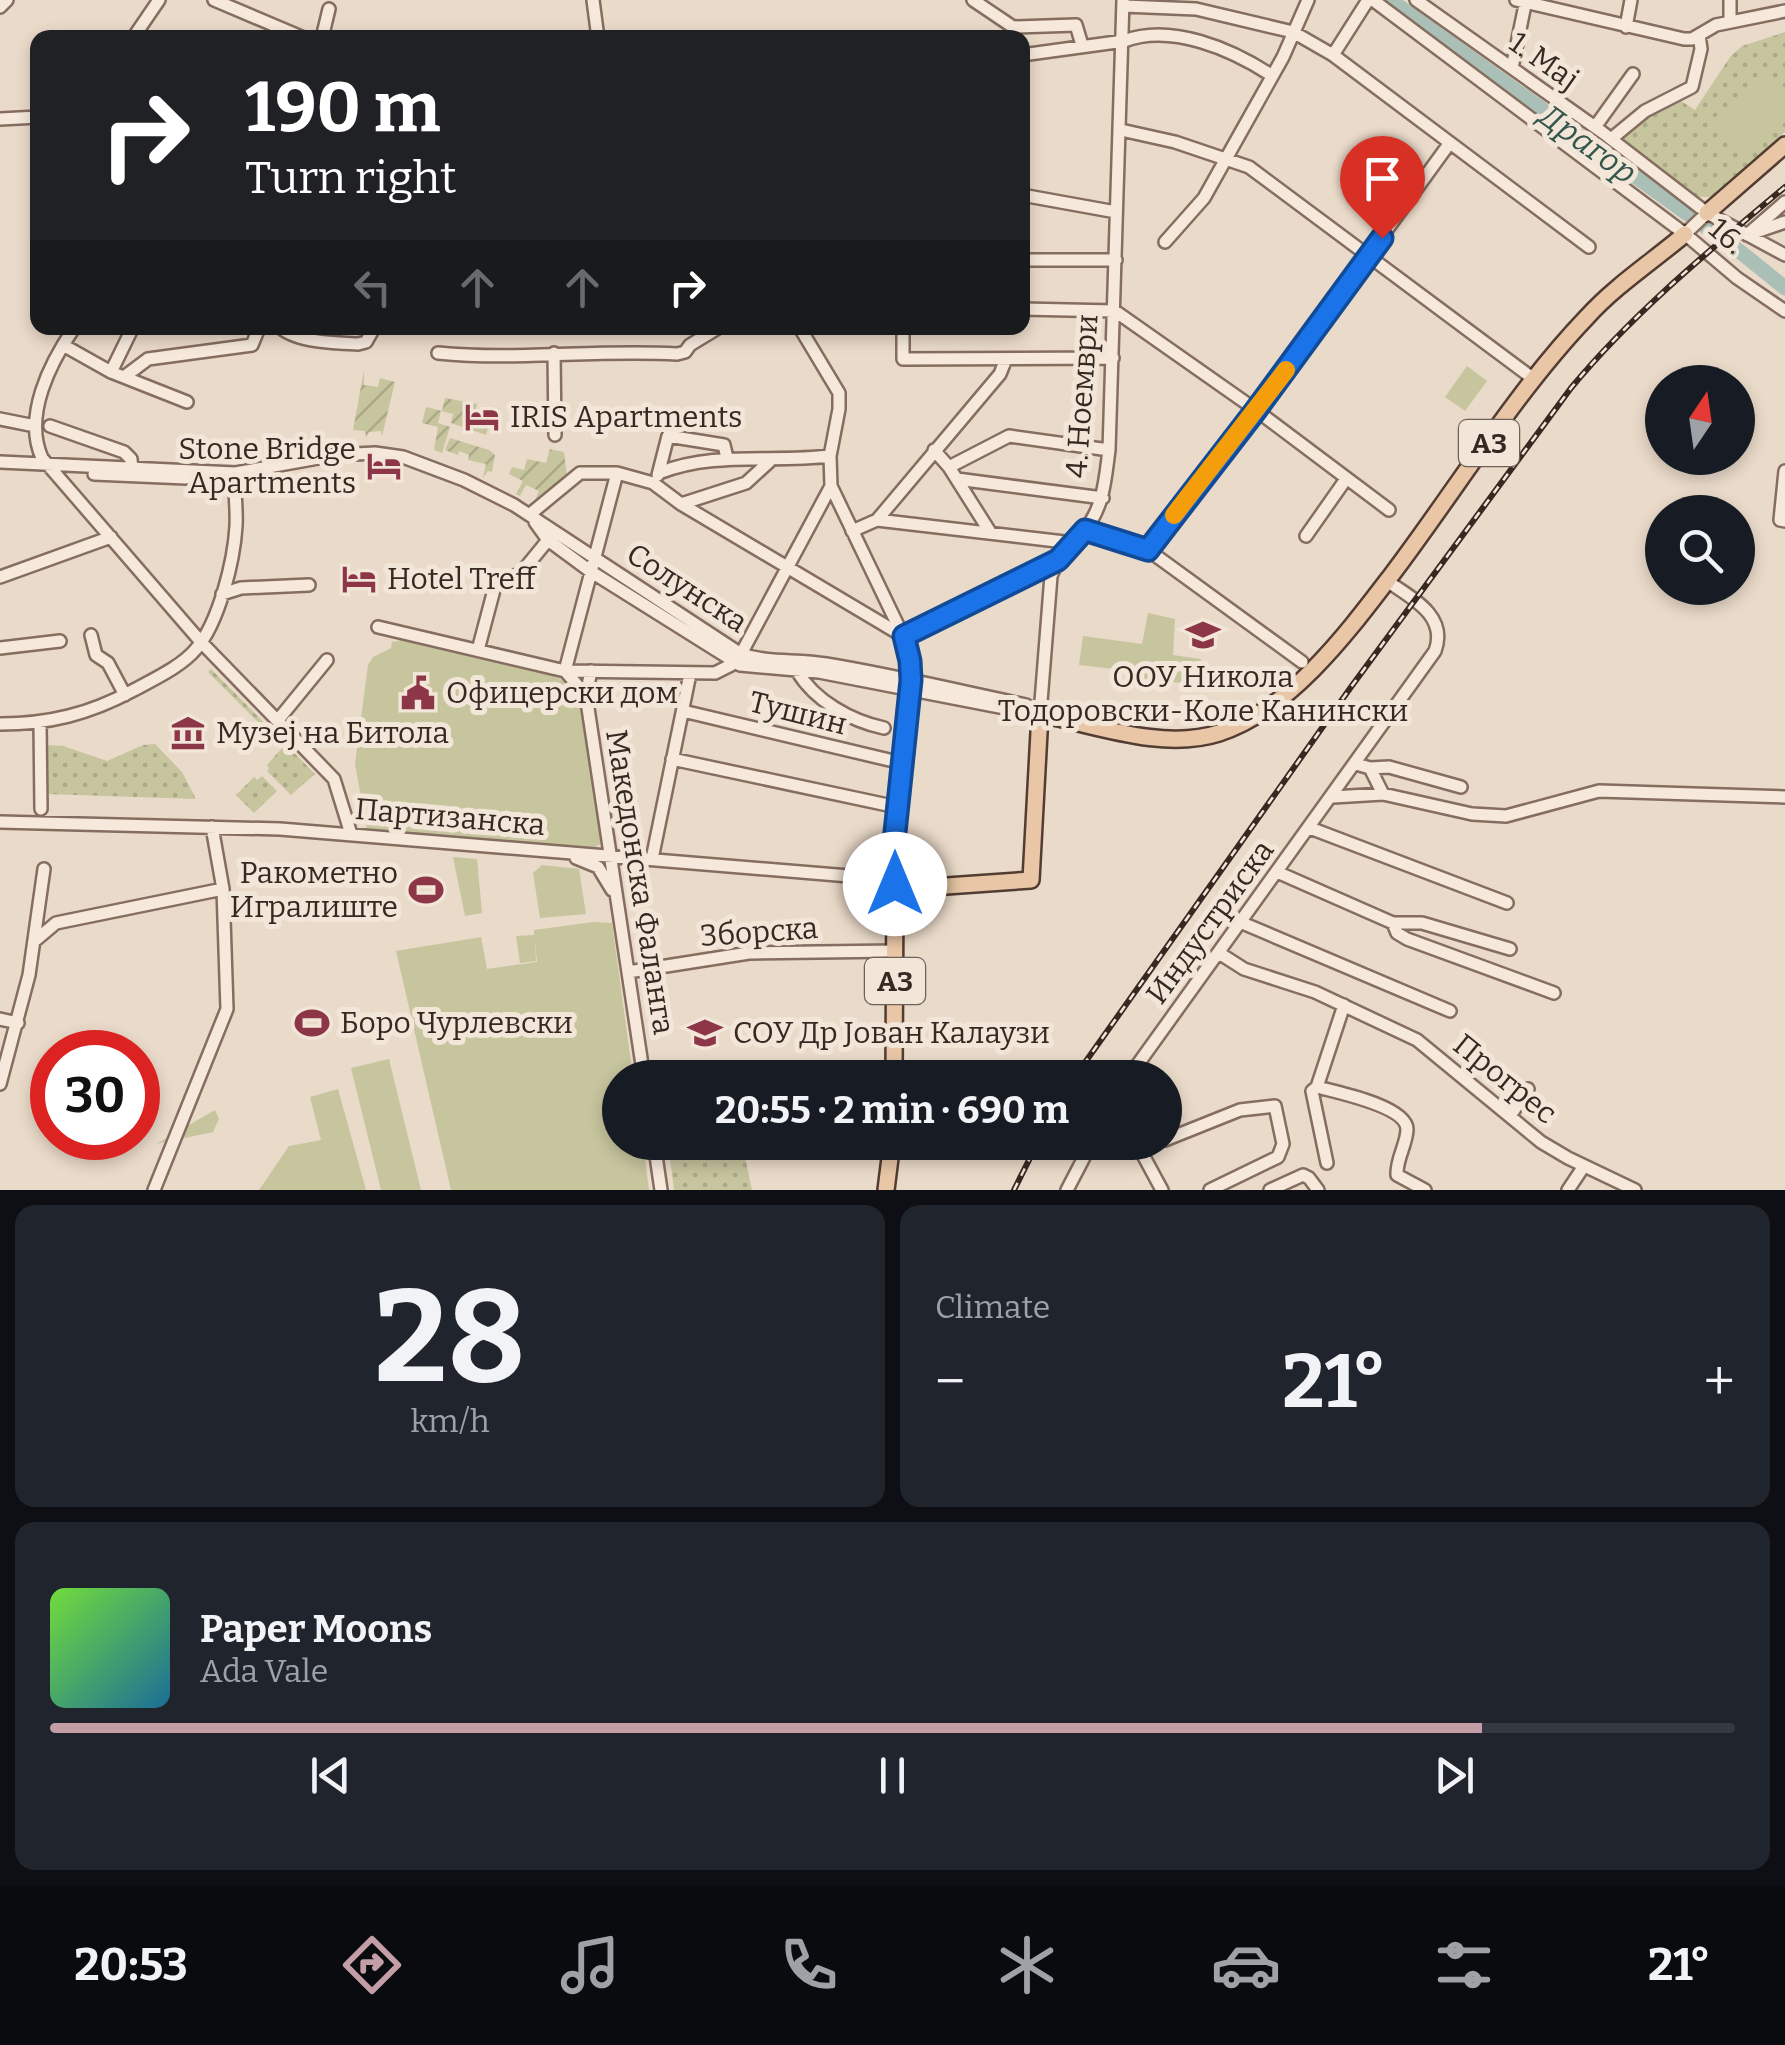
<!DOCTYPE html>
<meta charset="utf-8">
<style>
:root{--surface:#171b24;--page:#20242c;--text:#f1f3f6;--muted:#9ea1a6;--line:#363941;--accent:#c49ea7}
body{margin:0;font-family:Bitter,serif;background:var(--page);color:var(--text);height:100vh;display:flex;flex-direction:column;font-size:38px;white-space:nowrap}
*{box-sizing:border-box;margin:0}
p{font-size:32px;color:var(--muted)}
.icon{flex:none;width:55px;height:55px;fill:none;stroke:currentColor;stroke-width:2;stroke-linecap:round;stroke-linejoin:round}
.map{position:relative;height:1190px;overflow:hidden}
.panel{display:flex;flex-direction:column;gap:15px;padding:15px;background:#0d0f14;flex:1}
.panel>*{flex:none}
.hud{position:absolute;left:30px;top:30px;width:1000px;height:305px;border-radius:20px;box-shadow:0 5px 15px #0003;background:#202124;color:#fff;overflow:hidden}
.needle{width:65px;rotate:13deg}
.buttons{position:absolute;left:1645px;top:365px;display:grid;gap:20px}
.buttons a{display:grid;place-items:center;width:110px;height:110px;border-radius:50%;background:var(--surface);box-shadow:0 5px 15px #0003;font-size:50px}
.speed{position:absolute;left:30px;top:1030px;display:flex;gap:20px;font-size:50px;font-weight:700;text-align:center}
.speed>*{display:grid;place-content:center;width:130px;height:130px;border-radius:50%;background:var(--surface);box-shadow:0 5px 15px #0003;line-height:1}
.speed .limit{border:15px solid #d22;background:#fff;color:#111}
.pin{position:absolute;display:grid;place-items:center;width:85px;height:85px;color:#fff;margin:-102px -42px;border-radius:50% 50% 50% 0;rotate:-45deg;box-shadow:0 0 10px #0007}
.pin .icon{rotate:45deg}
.me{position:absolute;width:110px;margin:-55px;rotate:0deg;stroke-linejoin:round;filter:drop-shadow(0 0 8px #0008)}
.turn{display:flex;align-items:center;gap:35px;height:210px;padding:0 50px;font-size:45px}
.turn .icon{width:130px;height:130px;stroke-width:2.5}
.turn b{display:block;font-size:70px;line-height:85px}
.lanes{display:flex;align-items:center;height:95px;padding:0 50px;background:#0003;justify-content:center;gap:50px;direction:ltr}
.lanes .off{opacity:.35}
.big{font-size:75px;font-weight:700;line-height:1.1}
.panel .widget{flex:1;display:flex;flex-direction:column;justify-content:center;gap:15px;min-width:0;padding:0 35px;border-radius:20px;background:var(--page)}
.panel .dial{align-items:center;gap:0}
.dial b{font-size:130px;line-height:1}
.song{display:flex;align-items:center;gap:30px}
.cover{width:120px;height:120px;border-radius:15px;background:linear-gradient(135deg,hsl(100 70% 55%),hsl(200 70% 35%))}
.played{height:10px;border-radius:5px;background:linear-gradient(90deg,var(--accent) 85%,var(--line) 85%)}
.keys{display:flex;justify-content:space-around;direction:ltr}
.heat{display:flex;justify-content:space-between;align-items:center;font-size:55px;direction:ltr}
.panel .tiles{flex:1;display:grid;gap:15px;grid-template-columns:1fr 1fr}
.widget:last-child{grid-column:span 2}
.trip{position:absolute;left:602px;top:1060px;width:580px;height:100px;border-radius:50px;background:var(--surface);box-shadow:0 5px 15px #0003;font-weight:700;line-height:100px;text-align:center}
.dock{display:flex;height:160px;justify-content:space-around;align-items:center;background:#090b0e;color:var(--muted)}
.dock .icon{width:70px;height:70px}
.dock .current{color:var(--accent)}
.dock b{font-size:45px;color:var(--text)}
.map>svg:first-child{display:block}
</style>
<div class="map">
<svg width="1785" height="1190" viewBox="0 0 1785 1190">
<defs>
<pattern id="grass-dots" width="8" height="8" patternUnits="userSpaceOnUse" patternTransform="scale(2.5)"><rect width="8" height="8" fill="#c7c59e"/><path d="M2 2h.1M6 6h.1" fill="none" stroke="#aca988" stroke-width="1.8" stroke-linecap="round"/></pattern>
<pattern id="garden-furrows" width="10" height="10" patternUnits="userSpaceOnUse" patternTransform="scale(2.5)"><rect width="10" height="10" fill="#c7c59e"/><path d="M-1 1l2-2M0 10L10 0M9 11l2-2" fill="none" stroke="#aca988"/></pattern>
</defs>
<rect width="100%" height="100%" fill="#eadac9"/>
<path fill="url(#grass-dots)" d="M1785,32v100l-73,65h-14l-78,-54c3,-22 41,-34 58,-44l17,11 35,-53 12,-11z
M211,669l104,105 -24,21 -24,-24 2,-3 -2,-3 16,-18 -75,-75z
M155,744l27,28 14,27 -150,-5 1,-49 16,1 44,15 36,-16z
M262,776l15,15 -23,22 -18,-18 18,-18 3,3z
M668,1143h74l10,47h-78z"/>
<path fill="#c7c59e" d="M1767,71l18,20v30l-40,36 -33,-37z
M1467,366l20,15 -22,30 -20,-14z
M1148,613l27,6 -2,36 28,4 -4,26 -56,-7v-6l-62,-7 4,-29 59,8z
M407,639c33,8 153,27 169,52 16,25 20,105 25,137l-1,16 -8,5 -32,-1 -193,-18 -12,-66 13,-99 5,-8 18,-9 1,-6z
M453,857l24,2 5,54 -17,3z
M542,865l37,4 7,45 -46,4 -7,-45z
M593,922l19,1 21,154 -13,1v64l23,1 6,47h-198l-55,-239 85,-14 6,32 50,-7 -2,-21 1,20 -16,2 -4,-27 18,-1v-5z
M389,1059l32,131h-40l-30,-122z
M338,1089l28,101h-107l30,-44 32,-6 -11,-43z
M215,1110l4,9 -6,13 -57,12z"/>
<path fill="url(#garden-furrows)" d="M364,370v15l14,2 2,-9 15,4 -13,54 -1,-5 -12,1 -3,5 -1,-6 -12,-1z
M445,398l32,6 -2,17 11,3 8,-18 -8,29 -35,-12 2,-9 -12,-3 -3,12 12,4 -8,26 -8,-3 4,-23 -16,-4 4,-16 16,4z
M450,438l39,12 6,5 -3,17 -4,-1 -5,7 3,-14 -18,-4 1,-5 -10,-4 -1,4 -13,-5z
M550,449l14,3 3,25 -16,17h-10l-4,11 -3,-2 5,-12 -13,-6 -6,11 -4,-2 7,-13 -14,-7 3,-7 12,3 3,-11 19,4z"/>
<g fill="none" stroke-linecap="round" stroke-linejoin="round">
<path stroke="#aabfb5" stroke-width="15" d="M1390,0l348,250 47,38"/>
<g stroke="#856d60" stroke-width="16">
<path id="minor" d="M214,0l90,38
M593,0l5,38
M973,0l40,27 63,-2 6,20
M1373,0l312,234 52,44 48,33
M1416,0l186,132 105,81 78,42
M1516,0l168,39h8l24,-14 69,-14
M1124,6l72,3 97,23 40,23 256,192
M0,7l7,-7
M1730,22v-22
M1626,27l5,-27
M133,38l26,-38
M322,38l7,-29
M1022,55l102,-14c47,-18 107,8 147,34
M1333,55l35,-55
M1512,68l14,-68
M0,119l38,-2
M1595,127l38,-53
M1121,130l54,12 74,25 286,213
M1611,139l34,-28 47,-24 9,-38 -2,-14
M1022,195l94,17
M1756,232l29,-10
M1685,234l22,-21
M1747,235l38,-33
M1165,242l39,-44 79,-141 25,-57
M1022,260h94
M1022,309l93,2 141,99 133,100
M74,328c-24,35 -51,88 -32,130l159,184 133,137 17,55
M281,328c17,14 54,15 77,16l8,-2 8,-14
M903,328v31l210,-1
M63,345l48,27 76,30
M438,353c79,8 159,-4 239,1l8,-2 5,-7 28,-17
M554,353l1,82
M111,372l21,-43
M124,377l24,-18 104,-14 7,-17
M0,419l35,7
M50,426l74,26 7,7 1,12
M934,450l15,17 41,65
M0,462l235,11 100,-18 40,-2 28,4 61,23 50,25 227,149c27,9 57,5 85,10 67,11 133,27 200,41l14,9
M949,467l60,-31 100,14
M1785,471l-5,49 5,1
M659,473c55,-22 114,-10 171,-17
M94,474l92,4
M658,475l10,-39 56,9 3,13
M957,479l146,19
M681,504l65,-21 24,-22
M529,515l51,-42h37
M877,520l123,-146 6,-15
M535,522l13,18 42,31 150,94 79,7 216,42
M1085,530l63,20 154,112
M852,531l25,-11 196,23
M1306,536l40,-57
M1148,550l108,-140 193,-266
M0,577l111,-40
M222,594l19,-6 68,-3
M378,627l187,44 150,2 16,-8 10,-11 90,-168
M91,635l5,20 12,8 17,32
M0,648l60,-7
M478,650l17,-64 26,-13 27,-33
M591,671l-5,24 58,383
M797,671c18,30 54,50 87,57
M586,695l-21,-24 52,-198 36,10 28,21 222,132 155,-76
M683,711l219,52
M1040,714l11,-138c7,-19 19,-29 32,-44 21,-24 22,-52 26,-82l14,-450
M278,720l49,-60
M40,723l1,86
M0,724c49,0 89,-10 132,-33 20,-11 49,-24 64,-42 23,-27 38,-88 40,-123 1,-18 -2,-35 -1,-53
M672,759l225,48
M1356,764l14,4 19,-1 72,20
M1370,768l13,26
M1333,797l50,-3 89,20 34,2 93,-25 186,6
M0,822l280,7 593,49 22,6 -3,-23 18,-200 -7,-25 -72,-150 -1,-30 9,-47v-16l-39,-65
M1310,828l197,75
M576,858l22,9 14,23
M652,859l38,-185
M1277,872l116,51h29l88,26
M1240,922l210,89
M1393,923l4,10 10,6 147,54
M37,939l19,-16 167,-34
M1219,953l25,16 71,23 102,48 124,102 27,16 67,32
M628,972l121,-19 146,-2
M1344,1005l-27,82c19,5 89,19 90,42 0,15 -11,30 -10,46l28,15
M0,1019l18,4
M1128,1078l307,-427c13,-35 -23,-53 -48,-70
M0,1084l29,-109 15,-106
M1317,1087l-5,4 15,72
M1510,1116l18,-27
M1165,1140l75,-30 35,-4 8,38 -5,13 -68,33
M654,1142l7,48
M1136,1142l26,48
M154,1190l73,-181 -4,-120 -11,-62
M1067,1190l25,-48
M1270,1190l33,-15 6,3 9,12
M1568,1190l16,-24"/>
</g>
<g stroke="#533c33" stroke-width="20">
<path id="major" d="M1707,213l78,-68
M894,1078l1,-194 23,4 113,-8 9,-166c55,11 123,37 179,19 70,-22 129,-101 171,-156 64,-84 125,-185 197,-260 28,-31 66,-56 98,-83
M886,1190l6,-48"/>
</g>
<use href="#minor" stroke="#f6e9dc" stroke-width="11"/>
<use href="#major" stroke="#e9c7a6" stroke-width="15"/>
<g stroke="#372822" stroke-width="6">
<path id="rail" d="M1074,1078l277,-391 220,-299c62,-75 139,-138 214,-201
M1014,1190l24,-48"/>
</g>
<use href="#rail" stroke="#f2e6d8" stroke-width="2.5" stroke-dasharray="8" stroke-linecap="butt"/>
</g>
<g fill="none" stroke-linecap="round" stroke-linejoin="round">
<g stroke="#114b97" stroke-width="25">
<path id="route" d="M895,884l-3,-23 19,-181 -1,-19 -6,-25 154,-76 27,-30 63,20 108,-140 126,-172"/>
</g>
<use href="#route" stroke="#1a73e8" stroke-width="18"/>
<path stroke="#f59e0b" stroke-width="18" d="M1174,515l112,-145"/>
</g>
<defs>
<g id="hotel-bare" transform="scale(2.7)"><path d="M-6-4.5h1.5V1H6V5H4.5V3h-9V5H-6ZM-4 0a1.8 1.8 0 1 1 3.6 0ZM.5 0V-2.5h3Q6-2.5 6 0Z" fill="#8d3647" stroke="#f2e6d8" stroke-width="2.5" paint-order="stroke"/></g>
<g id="school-bare" transform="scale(2.7)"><path d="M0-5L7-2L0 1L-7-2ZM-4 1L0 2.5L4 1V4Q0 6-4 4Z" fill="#8d3647" stroke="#f2e6d8" stroke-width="2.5" paint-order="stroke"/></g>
<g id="civic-bare" transform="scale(2.7)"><path d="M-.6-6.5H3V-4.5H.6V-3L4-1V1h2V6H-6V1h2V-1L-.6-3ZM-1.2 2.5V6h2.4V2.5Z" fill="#8d3647" stroke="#f2e6d8" stroke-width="2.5" paint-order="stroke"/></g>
<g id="museum-bare" transform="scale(2.7)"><path d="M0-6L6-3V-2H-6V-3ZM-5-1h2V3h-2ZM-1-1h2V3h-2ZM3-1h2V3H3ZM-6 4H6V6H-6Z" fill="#8d3647" stroke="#f2e6d8" stroke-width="2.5" paint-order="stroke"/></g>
<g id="stadium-bare" transform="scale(2.7)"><path d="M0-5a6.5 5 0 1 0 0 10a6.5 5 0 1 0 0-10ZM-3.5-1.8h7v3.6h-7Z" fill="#8d3647" stroke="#f2e6d8" stroke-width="2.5" paint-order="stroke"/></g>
</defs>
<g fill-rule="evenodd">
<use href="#hotel-bare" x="482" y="417"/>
<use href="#hotel-bare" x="384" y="466"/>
<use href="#hotel-bare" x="359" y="579"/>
<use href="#school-bare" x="1203" y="635"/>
<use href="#civic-bare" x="418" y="693"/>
<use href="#museum-bare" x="188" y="733"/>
<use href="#stadium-bare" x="426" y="890"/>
<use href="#stadium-bare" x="312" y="1023"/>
<use href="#school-bare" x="705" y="1033"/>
</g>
<g text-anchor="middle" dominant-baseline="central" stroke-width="10" stroke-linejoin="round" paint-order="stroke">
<g fill="#f2e6d8" stroke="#6f6159" stroke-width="2.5">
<rect x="1459" y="420" width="60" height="46" rx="8"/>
<rect x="865" y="958" width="60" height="46" rx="8"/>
</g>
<g font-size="28" font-weight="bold" fill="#372822">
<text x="1489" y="443">A3</text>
<text x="895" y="981">A3</text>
</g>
<g font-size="30" fill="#372822" stroke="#f2e6d8">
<text transform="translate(1544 61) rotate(35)">1. Мај</text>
<text transform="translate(1727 236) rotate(41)">16.</text>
<text transform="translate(1082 396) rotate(-86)">4. Ноември</text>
<text transform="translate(687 588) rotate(33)">Солунска</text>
<text transform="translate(798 713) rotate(14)">Тушин</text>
<text transform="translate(450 817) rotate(5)">Партизанска</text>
<text transform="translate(640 882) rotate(81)">Македонска Фаланга</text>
<text transform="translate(1210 922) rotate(-54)">Индустриска</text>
<text transform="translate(759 932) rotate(-4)">Зборска</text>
<text transform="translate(1505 1079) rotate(39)">Прогрес</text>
</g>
<g font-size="30" fill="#372822" stroke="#f2e6d8" text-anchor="start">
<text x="510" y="417">IRIS Apartments</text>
<text x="356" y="449" text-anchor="end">Stone Bridge<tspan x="356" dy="34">Apartments</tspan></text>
<text x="387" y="579">Hotel Treff</text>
<text x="1203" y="677" text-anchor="middle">ООУ Никола<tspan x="1203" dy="34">Тодоровски-Коле Канински</tspan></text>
<text x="446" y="693">Офицерски дом</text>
<text x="216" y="733">Музеј на Битола</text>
<text x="398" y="873" text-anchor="end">Ракометно<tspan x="398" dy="34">Игралиште</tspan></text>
<text x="340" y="1023">Боро Чурлевски</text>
<text x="733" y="1033">СОУ Др Јован Калаузи</text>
</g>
<g font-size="32" font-style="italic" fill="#33554c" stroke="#f2e6d8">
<text transform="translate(1588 144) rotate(36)">Драгор</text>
</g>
</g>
</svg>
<div class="buttons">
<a><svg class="needle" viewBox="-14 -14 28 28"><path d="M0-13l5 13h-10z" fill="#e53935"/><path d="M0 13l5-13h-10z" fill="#9ea1a6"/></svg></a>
<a><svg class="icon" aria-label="search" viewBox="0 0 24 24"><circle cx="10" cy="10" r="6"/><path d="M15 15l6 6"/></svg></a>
</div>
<div class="speed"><div class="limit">30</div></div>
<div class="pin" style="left:1382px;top:238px;background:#d93025"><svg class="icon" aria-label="arrive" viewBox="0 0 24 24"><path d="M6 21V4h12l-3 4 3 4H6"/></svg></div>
<svg class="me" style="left:895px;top:884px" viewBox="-20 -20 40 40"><circle r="19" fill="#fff"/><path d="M0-13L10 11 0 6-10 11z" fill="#1a73e8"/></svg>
<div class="trip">20:55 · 2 min · 690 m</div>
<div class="hud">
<div class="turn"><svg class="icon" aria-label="right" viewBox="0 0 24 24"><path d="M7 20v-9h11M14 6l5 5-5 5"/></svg><div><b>190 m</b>Turn right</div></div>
<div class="lanes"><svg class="icon off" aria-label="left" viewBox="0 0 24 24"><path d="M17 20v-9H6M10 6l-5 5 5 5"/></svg><svg class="icon off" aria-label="ahead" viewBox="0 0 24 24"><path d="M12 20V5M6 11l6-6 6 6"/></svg><svg class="icon off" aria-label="ahead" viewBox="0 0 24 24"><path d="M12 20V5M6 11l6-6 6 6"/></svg><svg class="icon" aria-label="right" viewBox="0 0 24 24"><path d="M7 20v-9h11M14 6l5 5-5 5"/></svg></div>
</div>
</div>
<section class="panel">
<div class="tiles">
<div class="widget dial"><b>28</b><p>km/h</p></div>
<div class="widget"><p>Climate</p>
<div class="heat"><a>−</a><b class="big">21°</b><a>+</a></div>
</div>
<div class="widget">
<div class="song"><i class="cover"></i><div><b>Paper Moons</b><p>Ada Vale</p></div></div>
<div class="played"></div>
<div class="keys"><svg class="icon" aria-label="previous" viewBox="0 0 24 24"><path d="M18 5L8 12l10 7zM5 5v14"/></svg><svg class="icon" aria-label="pause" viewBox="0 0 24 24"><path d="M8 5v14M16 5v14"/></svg><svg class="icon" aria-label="next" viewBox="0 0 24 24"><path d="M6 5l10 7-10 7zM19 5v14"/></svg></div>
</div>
</div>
</section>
<nav class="dock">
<b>20:53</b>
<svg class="icon current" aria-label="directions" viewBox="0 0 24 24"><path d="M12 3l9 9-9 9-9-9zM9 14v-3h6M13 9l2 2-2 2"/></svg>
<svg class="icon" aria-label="music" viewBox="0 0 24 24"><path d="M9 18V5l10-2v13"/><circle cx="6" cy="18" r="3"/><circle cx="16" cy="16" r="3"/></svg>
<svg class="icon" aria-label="phone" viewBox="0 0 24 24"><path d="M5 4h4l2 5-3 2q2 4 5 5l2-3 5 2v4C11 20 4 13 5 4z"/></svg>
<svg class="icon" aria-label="climate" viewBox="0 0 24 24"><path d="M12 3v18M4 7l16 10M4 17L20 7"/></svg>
<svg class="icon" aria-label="car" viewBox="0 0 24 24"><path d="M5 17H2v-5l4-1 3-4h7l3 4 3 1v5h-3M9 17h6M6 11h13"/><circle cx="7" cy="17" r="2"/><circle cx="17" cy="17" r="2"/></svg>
<svg class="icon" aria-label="filters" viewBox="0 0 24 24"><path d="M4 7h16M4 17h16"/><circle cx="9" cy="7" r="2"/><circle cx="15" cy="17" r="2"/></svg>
<b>21°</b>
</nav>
